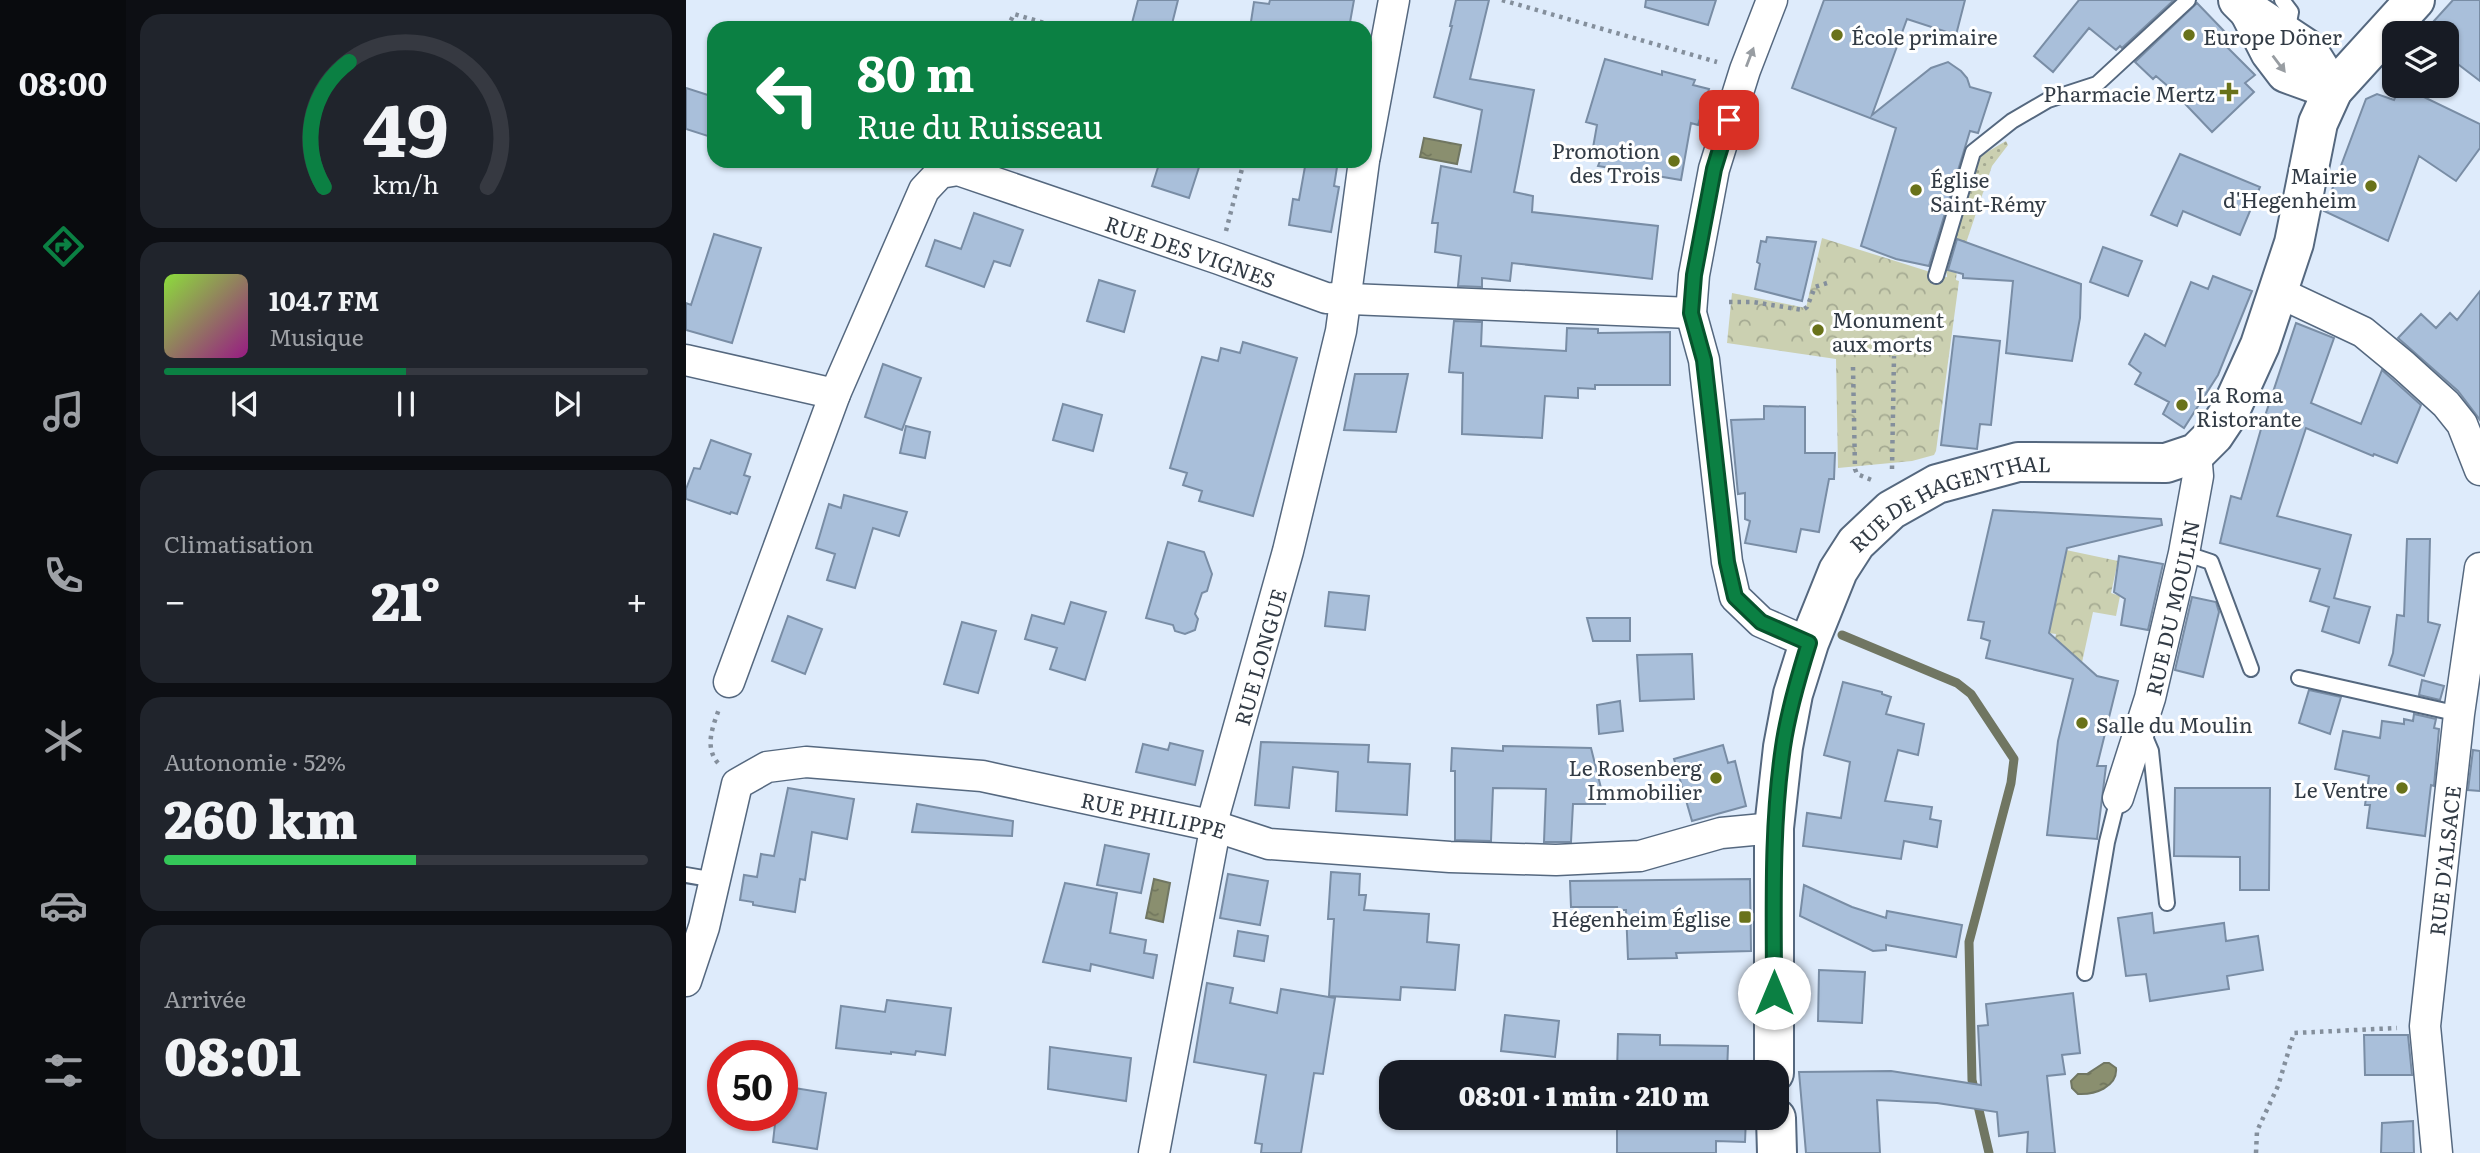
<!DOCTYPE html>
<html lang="fr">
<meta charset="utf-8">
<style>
:root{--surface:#171b24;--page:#20242c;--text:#f1f3f6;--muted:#9ea1a6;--line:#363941;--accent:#0b8043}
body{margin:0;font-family:Literata,serif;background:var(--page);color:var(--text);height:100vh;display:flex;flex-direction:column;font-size:26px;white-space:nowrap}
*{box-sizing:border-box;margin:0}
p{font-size:23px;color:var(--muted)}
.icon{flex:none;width:38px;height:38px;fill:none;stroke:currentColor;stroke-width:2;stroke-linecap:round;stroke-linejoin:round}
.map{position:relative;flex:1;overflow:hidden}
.details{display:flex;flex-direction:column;gap:14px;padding:14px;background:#0d0f14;width:560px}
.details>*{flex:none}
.hud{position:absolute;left:21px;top:21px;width:665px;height:147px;border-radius:21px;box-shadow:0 2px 5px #0004;background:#0b8043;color:#fff;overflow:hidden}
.tools{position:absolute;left:1696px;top:21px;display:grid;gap:14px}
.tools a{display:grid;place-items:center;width:77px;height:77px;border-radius:14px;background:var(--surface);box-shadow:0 2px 5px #0004;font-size:35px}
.speed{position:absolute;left:21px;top:1040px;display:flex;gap:14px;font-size:35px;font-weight:700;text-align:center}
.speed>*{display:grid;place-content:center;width:91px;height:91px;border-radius:50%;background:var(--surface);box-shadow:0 2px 5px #0004;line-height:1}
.speed .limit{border:10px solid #d22;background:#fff;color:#111}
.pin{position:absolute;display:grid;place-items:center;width:60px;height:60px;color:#fff;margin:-30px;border-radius:14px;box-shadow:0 4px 10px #0006}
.me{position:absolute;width:77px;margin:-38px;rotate:0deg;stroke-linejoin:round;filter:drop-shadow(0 0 5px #0008)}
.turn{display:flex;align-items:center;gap:24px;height:147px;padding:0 35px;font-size:32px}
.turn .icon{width:91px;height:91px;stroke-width:2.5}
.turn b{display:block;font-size:49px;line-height:60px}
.big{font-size:52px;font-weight:800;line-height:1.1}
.details .widget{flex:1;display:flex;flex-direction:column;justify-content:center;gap:10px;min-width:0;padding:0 24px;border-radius:21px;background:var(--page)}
.details .dial{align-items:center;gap:0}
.dial svg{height:182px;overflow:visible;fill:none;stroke:var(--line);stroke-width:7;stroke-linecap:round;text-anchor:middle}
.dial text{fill:var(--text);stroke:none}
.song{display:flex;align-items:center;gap:21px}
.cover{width:84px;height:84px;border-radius:10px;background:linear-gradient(135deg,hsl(90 70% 55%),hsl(310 70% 35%))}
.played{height:7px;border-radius:4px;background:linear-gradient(90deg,var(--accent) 50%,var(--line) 50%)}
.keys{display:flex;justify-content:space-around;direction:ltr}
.heat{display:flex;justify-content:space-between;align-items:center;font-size:38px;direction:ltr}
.charge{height:10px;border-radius:5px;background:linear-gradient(90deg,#34c759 52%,var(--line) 0)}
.trip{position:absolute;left:693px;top:1060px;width:410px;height:70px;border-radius:21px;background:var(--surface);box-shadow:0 2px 5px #0004;font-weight:800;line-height:70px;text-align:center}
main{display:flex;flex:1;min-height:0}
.tab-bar{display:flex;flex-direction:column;width:126px;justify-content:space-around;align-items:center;background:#090b0e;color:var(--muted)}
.tab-bar .icon{width:49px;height:49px}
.tab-bar .current{color:var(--accent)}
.tab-bar b{font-size:32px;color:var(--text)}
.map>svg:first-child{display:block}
</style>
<main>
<nav class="tab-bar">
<b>08:00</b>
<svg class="icon current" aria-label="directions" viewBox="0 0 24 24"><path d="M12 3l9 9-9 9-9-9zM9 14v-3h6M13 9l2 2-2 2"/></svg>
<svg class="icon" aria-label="music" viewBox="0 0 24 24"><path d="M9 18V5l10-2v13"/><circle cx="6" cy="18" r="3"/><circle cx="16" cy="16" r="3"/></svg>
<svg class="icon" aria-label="phone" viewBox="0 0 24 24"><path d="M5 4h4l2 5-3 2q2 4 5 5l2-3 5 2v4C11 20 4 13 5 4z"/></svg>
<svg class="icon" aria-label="climate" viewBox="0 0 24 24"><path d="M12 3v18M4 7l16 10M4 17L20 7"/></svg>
<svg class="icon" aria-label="car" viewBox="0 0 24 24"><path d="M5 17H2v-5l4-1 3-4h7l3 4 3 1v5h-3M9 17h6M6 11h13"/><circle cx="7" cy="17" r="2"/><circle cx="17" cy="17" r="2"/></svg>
<svg class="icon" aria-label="filters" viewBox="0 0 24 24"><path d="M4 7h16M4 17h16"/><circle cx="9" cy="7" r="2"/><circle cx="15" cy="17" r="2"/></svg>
</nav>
<section class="details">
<div class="widget dial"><svg viewBox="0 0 100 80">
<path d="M14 69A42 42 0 1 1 86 69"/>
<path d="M14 69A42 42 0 0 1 25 14" stroke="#0b8043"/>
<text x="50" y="56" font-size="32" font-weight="700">49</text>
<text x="50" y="72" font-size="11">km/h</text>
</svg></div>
<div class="widget">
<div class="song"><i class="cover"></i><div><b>104.7 FM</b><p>Musique</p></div></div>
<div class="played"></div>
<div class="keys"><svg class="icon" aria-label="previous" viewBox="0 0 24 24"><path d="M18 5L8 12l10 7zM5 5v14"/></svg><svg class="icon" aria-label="pause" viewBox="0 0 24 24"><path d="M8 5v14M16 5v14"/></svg><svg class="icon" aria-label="next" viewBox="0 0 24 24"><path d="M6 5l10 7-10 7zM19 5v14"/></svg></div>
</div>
<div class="widget"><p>Climatisation</p>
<div class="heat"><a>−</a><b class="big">21°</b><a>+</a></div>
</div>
<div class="widget"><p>Autonomie · 52%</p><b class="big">260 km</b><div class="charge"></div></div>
<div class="widget"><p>Arrivée</p><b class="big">08:01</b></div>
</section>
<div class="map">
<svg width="1794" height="1153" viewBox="0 0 1794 1153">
<defs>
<pattern id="grass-dots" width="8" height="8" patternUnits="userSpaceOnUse" patternTransform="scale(1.75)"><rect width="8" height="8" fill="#cbd0b1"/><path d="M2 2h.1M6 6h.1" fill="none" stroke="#a5aa92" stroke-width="1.8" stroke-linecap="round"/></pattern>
<pattern id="park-crowns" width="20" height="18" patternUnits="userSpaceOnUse" patternTransform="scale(1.75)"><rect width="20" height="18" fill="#cbd0b1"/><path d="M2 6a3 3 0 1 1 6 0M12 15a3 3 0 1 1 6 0" fill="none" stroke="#a5aa92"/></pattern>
<pattern id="water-ripples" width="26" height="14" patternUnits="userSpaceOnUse" patternTransform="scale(1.75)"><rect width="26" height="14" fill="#8a8f6f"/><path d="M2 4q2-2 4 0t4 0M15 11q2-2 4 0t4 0" fill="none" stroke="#71765d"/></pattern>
</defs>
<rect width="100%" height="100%" fill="#deebfb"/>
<path fill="url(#grass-dots)" d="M1320,141l2,4 -16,21 -26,77h-6l-10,91 -3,-59 -2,-7 32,-110z"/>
<path fill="url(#park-crowns)" d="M1136,238l137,43 -23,170 -2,4 -22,6 -74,7 -2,-109 -109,-16 5,-50 74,15z
M1380,550l52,11 -7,32 9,3 -4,20 -23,-4 -12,55 -30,-6 5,-27 -7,-1z"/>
<path fill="url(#water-ripples)" stroke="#707662" stroke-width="2" d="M738,138l37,7 -4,19 -37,-7z
M468,879l16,4 -7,39 -17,-4z
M1418,1063h5l7,5c2,19 -22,27 -38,26l-6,-6 -1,-7 7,-7h9z"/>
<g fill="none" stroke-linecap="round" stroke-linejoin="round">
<path stroke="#707662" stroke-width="9" d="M1156,635l115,48 14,11 43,65 -3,24 -42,159 3,138 17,73"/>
</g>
<path fill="#a9bfda" stroke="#798da5" stroke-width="2" d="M452,0h40l-7,28h-15l-24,-5z
M584,0h84l-5,28h-99l4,-26 15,2z
M770,0h33l-19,79 64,11 -20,102 19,4 -1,16 126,14 -6,53 -140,-16 -2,18 -28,-3v9l-24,-1 3,-30 -26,-4 3,-29h-6l9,-57 30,6 11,-62 -48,-13 18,-71h-2z
M960,0h70l-8,25 -63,-18z
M1138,0h141l-9,35 -49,-16 -35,96 59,-47 17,-6 13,9 6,7 3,9 21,6 -13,40 -8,-2 -41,135 -33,-7 -35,-13 35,-118 -104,-40z
M1393,0h95l-52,48 -2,-2 -4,4 -27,-22 -36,44 -19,-16z
M1767,0h27v81l-34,-26v-22h-23z
M1511,3l27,28 -7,6 38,38 -10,8 9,9 -42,40 -42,-44 -14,-12 -3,3 -18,-17z
M919,59l57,16v-4l33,9 -2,5 16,4 -11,36 -7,-2 -10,57 -83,-14 2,-5 -9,-2 6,-34 -11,-3z
M1715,86l79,38v24l-24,33 -37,-25 -31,85 -64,-30 42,-112 11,-5 17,6z
M0,88l28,9 -2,8 2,1v32l-28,-9z
M1494,154l80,33 -20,48 -57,-24 -6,15 -26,-11z
M474,161h41l-12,37 -37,-12z
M620,161h32l-4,25 5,1 -8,45 -42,-7 4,-26 6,1z
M288,213l49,17 -13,36 -16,-5 -10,26 -58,-21 9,-26 26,9z
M28,234l47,14 -29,95 -46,-13v-27l5,2z
M1081,237l49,5 -14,59 -47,-12 5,-25 -3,-2 4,-21 5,1z
M1271,239l124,45 -1,34 -8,43 -66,-8 7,-72 -50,-3v-4l-15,-4z
M1417,247l39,14 -14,35 -38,-14z
M1527,276l39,15 -34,84 -34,53 -21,-14 6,-12 -34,-18 6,-11 -12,-9 16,-30 20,12 26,-64 17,7z
M413,280l36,11 -11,41 -37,-11z
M1794,291v129l-22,-29 -60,-53 23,-24 15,14 14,-15 7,7z
M768,321l28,1 -1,24 85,5 1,-23 31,1v4l72,-1v53h-75v4l-17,-1v10l-33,-2 -3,42 -80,-4 1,-61 -14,-1z
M1610,323l38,15 -23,65 50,21 21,-54 39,35 -24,58 -23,-9 -1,2 -67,-28 -29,88 74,19 -17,63 36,9 -11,36 -37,-12 7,-24 -19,-6 10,-32 -100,-26 11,-47 10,3 22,-77z
M1268,336l46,5 -9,84 -11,-1 -3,25 -36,-4z
M557,342l54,16 -44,158 -54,-15 3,-10 -19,-6 4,-12 -17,-5 32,-111 16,4 3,-13 19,5z
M197,364l38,14 -19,52 -37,-13z
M669,374h53l-12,58 -52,-2z
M377,404l39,11 -9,36 -40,-11z
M1078,406l41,1v46h30l-1,26h-5l-10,53 -18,-3 -5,23 -51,-9 5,-22 -5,-2v-26l-7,1 -7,-74 33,-1z
M220,426l24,6 -5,26 -25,-5z
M25,440l40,14 -7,21 6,2 -13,37 -6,-2 -1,2 -44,-15v-10l8,-21 6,1z
M158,495l63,17 -8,24 -26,-8 -18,60 -28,-8 8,-26 -19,-6 13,-44 12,4z
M1307,510l168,9 1,6 -95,23 -18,85 48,43 21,5 -21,85h9l-9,73 -50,-4 11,-94 15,-62 -87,-21 4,-17 -9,-3 3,-16 -16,-2z
M1721,539h23l-2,83 12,3 -16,51 -35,-11 4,-12 4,-38 7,1z
M482,542l36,10 8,22 -5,17 -5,2 -7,21 3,5 -3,11 -10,4 -10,-3 -2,-6 -27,-7z
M1433,556l44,8 -15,66 -27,-5 4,-26 -11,-7z
M643,592l40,4 -4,34 -40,-4z
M1506,597l24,5 3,10 -16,65 -28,-7z
M385,602l35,10 -21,68 -35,-11 7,-21 -32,-9 7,-24 32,9z
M102,616l34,13 -17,45 -33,-13z
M901,618h43v23h-37z
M276,622l34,9 -18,62 -34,-9z
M1006,654l2,45 -54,2 -3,-46z
M1736,680l22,6 -4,14 -21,-5z
M1157,682l39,10v2l9,3 -5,17 38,10 -6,31 -20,-5 -13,51 47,6 -2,12 11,2 -4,26 -33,-6 -3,18 -98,-13 4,-33 34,5 9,-56 -26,-7z
M1623,690l32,7 -11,37 -31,-11z
M934,701l3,30 -24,3 -2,-29z
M1728,714l22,5 -2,9 5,1 -5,57 -3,-1 -6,51 -58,-8 3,-23h-5l4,-29 -34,-7 8,-38 37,7 2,-17 22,3v-5l9,2z
M575,742l108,3 -1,17 42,2 -3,51 -71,-4 2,-39 -45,-5 -4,41 -34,-3z
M484,743l33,8 -8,34 -59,-13 7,-28 25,6z
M1037,745l5,18 7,-2 11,45 -54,15 -18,-62z
M817,746l88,2 14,56h-32l-2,38h-27l2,-53 -53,-1 -2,53 -36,-1v-69h-4l1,-23 51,3z
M1787,750l7,1v40l-12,-1z
M102,788l66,11 -7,40 -35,-7 -7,48 -5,-1 -5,33 -42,-7v-3l-13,-2 4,-25 13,2 4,-23 13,2z
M1489,788h95l-1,102h-29v-33l-66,-1z
M231,804l96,17 -1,15 -100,-4z
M419,845l44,9 -8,39 -44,-8z
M645,872l29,2 -1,21h7l-2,15 65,4 -2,28 32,3 -4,45 -54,-3 -1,13 -71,-4 5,-77h-6z
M542,874l40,7 -8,44 -40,-7z
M1064,879l1,72 -75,2 1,5 -49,1 -2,-49h-9v-3h-46l-1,-26z
M379,883l52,10 -7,40 36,7 -2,13 13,2 -4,23 -62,-14 -1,7 -47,-9z
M1118,885l48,22 34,11 1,-7 75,14 -6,32 -70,-12v5l-13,1 -73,-35z
M1466,913l2,20 70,-10 2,18 32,-5 5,34 -36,6 2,13 -79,12 -4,-27 -20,2 -8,-58z
M552,931l30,5 -4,25 -30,-5z
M1133,970l46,2 -3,51 -44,-2z
M521,983l26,5 -3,15 47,10 4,-24 54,9 -12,76 -9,-1 -13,80h-40l1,-9 -7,-1 11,-68 -72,-13z
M1387,993l7,60 -18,2 3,19 -18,2 8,77h-28l1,-21 -29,4 -2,-24 -60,-9 -60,-3 3,53h-74l-7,-81 92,-1 90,14 -3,-59 10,-1 -2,-21z
M201,1000l64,8 -6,47 -29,-4 -1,4 -24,-3v2l-55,-6 5,-42 44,6z
M819,1015l54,6 -4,36 -54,-6z
M932,1034l42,1v10l68,1 -1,27h-110z
M1678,1035h44l4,40h-47z
M364,1047l81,11 -5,43 -78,-12z
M96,1086l44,7 -9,56 -44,-7 3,-27h6z
M931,1118h46l47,4v-4h36l-1,24 -29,-1v12h-99z
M1727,1121l1,32h-33l1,-30z"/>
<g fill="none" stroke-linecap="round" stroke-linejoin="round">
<g stroke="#55687f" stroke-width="18">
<path id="lane" d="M1596,0l9,12 -4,21
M1250,276l37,-124 39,-31 36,-21 49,-16 91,-84
M1498,553l27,9 40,107
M1613,678l160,36
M1457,732l8,19 16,152
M0,875l29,5
M1399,973l22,-131 11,-44"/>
</g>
<g stroke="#55687f" stroke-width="33">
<g id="street">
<path d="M1086,0l-27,70 -31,99 -20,106 -3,38 13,47 23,202 8,35 26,25 48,21"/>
<path d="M679,156l29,-156"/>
<path d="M1592,292l85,40 40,33 43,39 16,20 18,46"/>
<path d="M0,360l149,34"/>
<path id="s1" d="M43,682l106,-288 89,-204 16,-17 18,-3 261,89 107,39 365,15"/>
<path id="s2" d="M1432,798l32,-100 34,-145 14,-77 -2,-23"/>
<path id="s3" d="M0,981l18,-54 33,-143 30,-17 39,-5 176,14 232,50 55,18 181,13 106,3 84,-4 81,-23 53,-5"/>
<path id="s4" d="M468,1153l59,-313 2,-28 73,-261 53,-220 23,-170"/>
<path id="s5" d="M1751,1153l-12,-127 34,-312 21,-146"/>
</g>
</g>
<g stroke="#55687f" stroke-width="42">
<g id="secondary">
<path d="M1552,0l10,10 59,39 26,41"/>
<path d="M1564,13l20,39 16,21 47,17"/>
<path id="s6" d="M1088,1073v-245l9,-81 10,-53 16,-51 29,-72 18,-28 35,-33 46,-26 81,-22 148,1 30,-10 18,-18 16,-24 30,-66 34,-102 24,-120 15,-33 82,-90"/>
<path d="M1090,1118l1,35"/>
</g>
</g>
<path stroke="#848f9c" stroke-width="4.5" stroke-dasharray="3.5 5" stroke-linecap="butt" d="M816,0l215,62
M321,28l7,-14 47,14
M540,231l18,-70
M1043,302h24l50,8 4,-3 8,-20 12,-4
M1167,367l2,102 2,5 17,7
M1206,469l2,-113
M32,763c-14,-16 -5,-37 1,-54
M1570,1153l1,-22 21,-45 16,-53 103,-5"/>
<use href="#lane" stroke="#fff" stroke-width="14"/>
<use href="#street" stroke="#fff" stroke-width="30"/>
<use href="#secondary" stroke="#fff" stroke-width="38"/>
</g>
<defs><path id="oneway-solid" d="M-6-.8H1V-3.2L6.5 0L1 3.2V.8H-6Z" transform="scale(1.75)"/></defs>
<g fill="#989da2">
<use href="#oneway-solid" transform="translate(1064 57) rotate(-69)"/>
<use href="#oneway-solid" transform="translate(1593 64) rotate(53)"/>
</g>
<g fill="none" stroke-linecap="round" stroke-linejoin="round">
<g stroke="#07532c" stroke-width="18">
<path id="route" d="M1043,120l-15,49 -20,106 -3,38 13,47 23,202 8,35 26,25 48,21c-11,35 -21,69 -26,104 -12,81 -9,164 -9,246"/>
</g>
<use href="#route" stroke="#0b8043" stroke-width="12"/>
</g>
<g fill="#69721a" stroke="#fff" stroke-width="2.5">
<circle cx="1151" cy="35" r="7"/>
<circle cx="1503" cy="35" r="7"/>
<path d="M1539.5 81.5h7v7h7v7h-7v7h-7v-7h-7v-7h7z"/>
<circle cx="988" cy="161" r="7"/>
<circle cx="1685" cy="186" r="7"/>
<circle cx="1230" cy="190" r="7"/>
<circle cx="1132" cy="330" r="7"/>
<circle cx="1496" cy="405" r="7"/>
<circle cx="1396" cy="723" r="7"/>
<circle cx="1030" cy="778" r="7"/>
<circle cx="1716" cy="788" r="7"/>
<rect x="1052" y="910" width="14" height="14" rx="3.5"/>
</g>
<g text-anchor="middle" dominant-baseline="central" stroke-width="6" stroke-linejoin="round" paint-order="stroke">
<g font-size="21" fill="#323b45" stroke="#fff" text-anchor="start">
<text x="1165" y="35">École primaire</text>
<text x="1517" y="35">Europe Döner</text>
<text x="1529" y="92" text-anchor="end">Pharmacie Mertz</text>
<text x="974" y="149" text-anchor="end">Promotion<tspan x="974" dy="24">des Trois</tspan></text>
<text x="1671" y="174" text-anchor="end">Mairie<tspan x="1671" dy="24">d'Hegenheim</tspan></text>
<text x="1244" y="178">Église<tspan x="1244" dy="24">Saint-Rémy</tspan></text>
<text x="1146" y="318">Monument<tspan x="1146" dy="24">aux morts</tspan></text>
<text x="1510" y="393">La Roma<tspan x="1510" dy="24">Ristorante</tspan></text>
<text x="1410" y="723">Salle du Moulin</text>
<text x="1016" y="766" text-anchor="end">Le Rosenberg<tspan x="1016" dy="24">Immobilier</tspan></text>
<text x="1702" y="788" text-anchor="end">Le Ventre</text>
<text x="1045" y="917" text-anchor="end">Hégenheim Église</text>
</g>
<g font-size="21" fill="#323b45" stroke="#fff">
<text stroke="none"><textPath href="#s1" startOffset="817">RUE DES VIGNES</textPath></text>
<text stroke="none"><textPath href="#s6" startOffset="651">RUE DE HAGENTHAL</textPath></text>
<text stroke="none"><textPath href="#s2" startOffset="198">RUE DU MOULIN</textPath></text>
<text stroke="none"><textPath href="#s4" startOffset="508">RUE LONGUE</textPath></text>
<text stroke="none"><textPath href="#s3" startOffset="630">RUE PHILIPPE</textPath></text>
<text stroke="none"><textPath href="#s5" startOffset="294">RUE D'ALSACE</textPath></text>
</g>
</g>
</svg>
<div class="tools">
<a><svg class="icon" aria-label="layers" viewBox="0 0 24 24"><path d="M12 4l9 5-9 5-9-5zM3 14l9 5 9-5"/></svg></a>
</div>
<div class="speed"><div class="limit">50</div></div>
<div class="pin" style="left:1043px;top:120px;background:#d93025"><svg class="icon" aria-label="arrive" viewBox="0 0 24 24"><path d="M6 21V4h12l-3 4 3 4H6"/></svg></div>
<svg class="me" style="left:1088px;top:993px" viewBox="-20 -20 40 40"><circle r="19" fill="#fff"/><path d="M0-13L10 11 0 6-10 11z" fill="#0b8043"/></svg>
<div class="trip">08:01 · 1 min · 210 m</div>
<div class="hud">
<div class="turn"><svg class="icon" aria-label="left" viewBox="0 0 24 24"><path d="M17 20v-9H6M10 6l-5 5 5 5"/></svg><div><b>80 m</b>Rue du Ruisseau</div></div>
</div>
</div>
</main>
